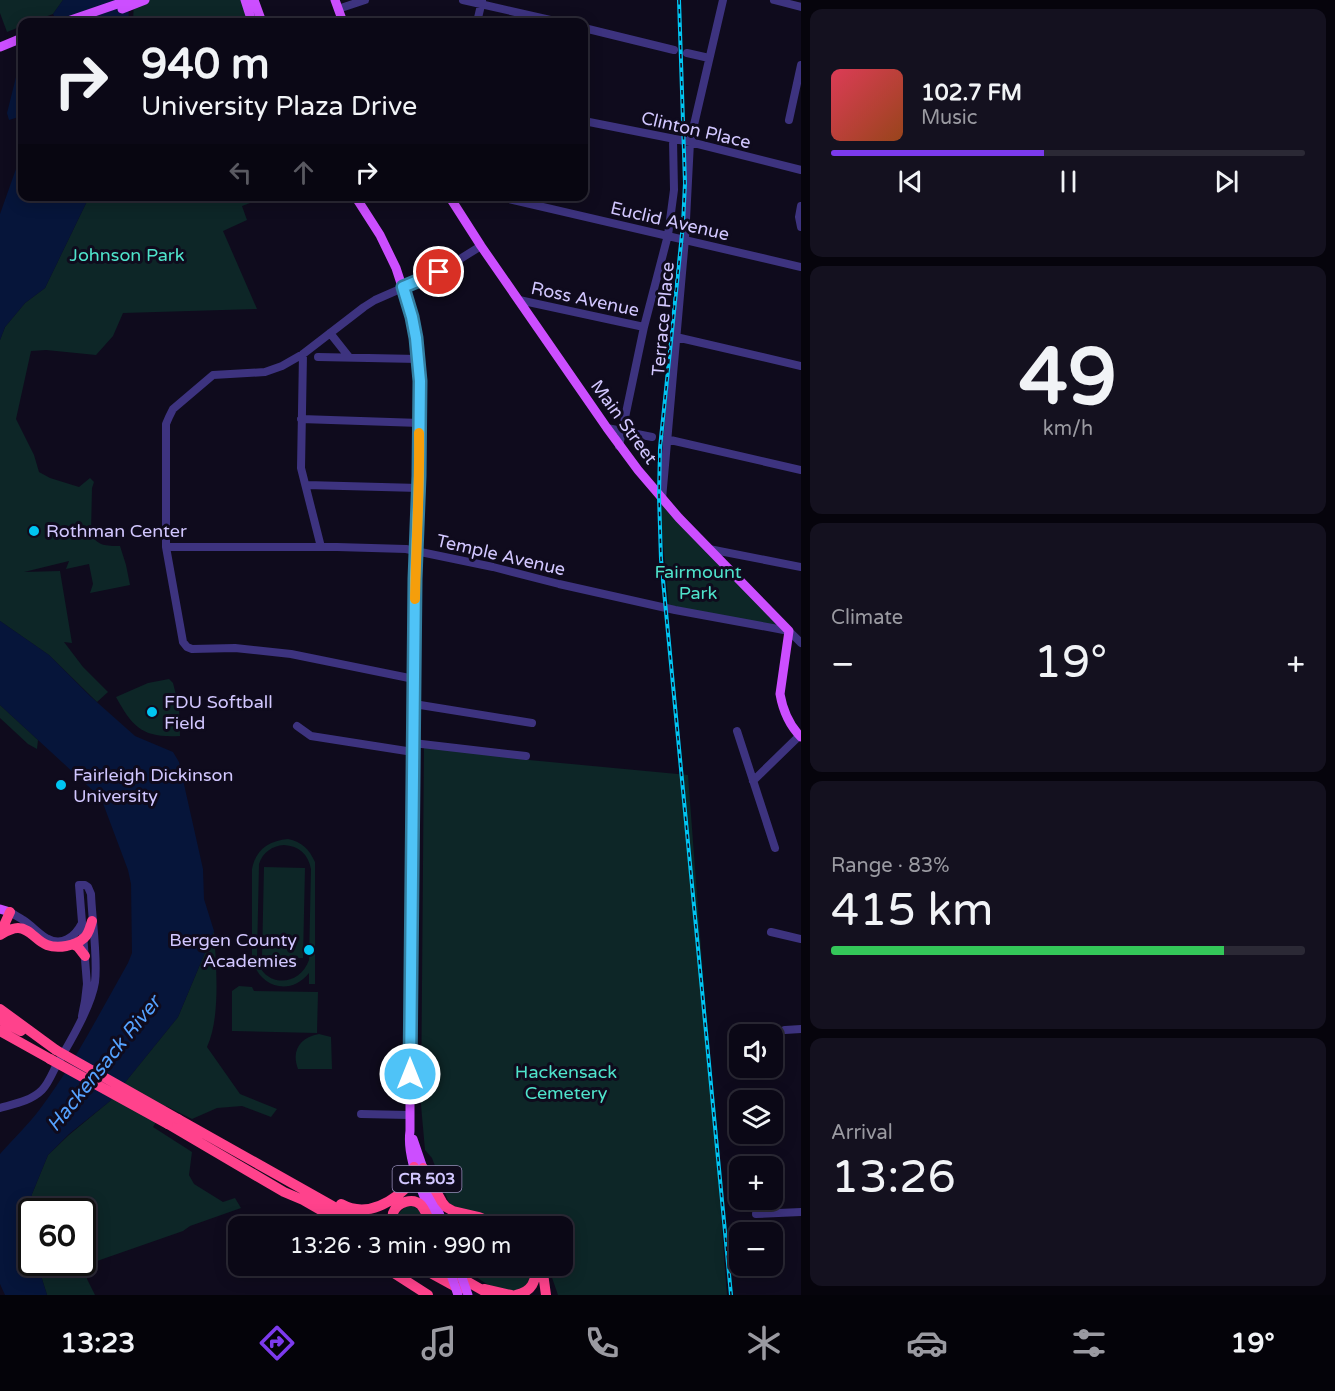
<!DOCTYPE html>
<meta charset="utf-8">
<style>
:root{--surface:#0b0816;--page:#14111f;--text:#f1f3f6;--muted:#9a9aa1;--line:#2b2935;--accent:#7c3aed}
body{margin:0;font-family:"Varela Round",sans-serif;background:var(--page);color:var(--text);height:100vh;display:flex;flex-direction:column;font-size:22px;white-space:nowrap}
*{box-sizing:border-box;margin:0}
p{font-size:20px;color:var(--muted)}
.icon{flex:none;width:33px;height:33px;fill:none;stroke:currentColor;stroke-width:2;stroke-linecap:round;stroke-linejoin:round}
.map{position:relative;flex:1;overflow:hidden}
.panel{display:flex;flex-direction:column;gap:9px;padding:9px;background:#06040c;width:534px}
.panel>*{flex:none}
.top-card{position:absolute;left:18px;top:18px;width:570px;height:183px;border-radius:12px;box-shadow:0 3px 15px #0003,0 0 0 2px var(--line);background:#0b0816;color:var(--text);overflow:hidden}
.buttons{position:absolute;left:729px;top:1024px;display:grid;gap:12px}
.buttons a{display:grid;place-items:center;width:54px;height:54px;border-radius:12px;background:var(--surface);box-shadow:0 3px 15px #0003,0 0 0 2px var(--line);font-size:30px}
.speed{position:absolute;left:18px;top:1198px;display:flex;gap:12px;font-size:30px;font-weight:700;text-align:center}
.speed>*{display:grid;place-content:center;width:78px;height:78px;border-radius:50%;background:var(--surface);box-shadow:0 3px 15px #0003,0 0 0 2px var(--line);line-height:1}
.speed .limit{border:3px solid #111;border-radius:9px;background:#fff;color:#111}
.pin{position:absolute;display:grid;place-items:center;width:51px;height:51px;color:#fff;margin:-26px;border:3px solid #fff;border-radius:50%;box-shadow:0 2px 6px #0007}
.me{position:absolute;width:66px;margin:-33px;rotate:0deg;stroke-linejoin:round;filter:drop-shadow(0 0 4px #0008)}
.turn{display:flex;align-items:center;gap:21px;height:126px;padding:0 24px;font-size:27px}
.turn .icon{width:78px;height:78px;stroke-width:2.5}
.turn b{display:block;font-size:42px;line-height:51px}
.lanes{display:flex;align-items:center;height:57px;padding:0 24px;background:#0003;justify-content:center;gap:30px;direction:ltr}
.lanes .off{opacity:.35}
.big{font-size:45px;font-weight:600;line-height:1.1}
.panel .widget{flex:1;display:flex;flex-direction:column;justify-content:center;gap:9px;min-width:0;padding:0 21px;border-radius:12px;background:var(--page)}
.panel .dial{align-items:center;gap:0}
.dial b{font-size:78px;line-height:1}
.song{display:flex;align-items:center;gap:18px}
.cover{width:72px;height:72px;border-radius:9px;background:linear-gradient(135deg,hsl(350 70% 55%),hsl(20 70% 35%))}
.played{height:6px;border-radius:3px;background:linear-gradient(90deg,var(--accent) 45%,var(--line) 45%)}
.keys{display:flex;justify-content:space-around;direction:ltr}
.heat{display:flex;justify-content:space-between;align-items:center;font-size:33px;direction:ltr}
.charge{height:9px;border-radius:4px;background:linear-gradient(90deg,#34c759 83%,var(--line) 0)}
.trip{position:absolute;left:228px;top:1216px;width:345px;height:60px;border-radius:12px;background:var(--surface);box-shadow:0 3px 15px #0003,0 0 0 2px var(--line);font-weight:600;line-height:60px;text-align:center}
.dock{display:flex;height:96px;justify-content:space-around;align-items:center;background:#040309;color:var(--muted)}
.dock .icon{width:42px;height:42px}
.dock .current{color:var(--accent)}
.dock b{font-size:27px;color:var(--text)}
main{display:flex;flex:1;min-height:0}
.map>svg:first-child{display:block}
</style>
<main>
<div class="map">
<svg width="801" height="1295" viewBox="0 0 801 1295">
<rect width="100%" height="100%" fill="#0f0b1d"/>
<path fill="#0d2627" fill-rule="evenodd" d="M0,0h63l-10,14 -22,8h-9v4l-15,6 -7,-19z
M134,0h117l8,22h-126z
M89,197h177l-24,9 5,14 -24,11 34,78 -134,4 -10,23 -17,19 -50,-5 -15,1 -15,68 18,36 5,17 11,6 29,9 11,-9 4,4 -2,6 -1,45c5,13 16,13 29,13l6,19 4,20 -40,8 3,-9 -4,-20 -23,5 3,-8 -45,11 36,-1 12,72 -8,-1 19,25 25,25 -11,10 -48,-47 -49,-34v-281l5,-13 20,-24 20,-15z
M659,496l130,135 -120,-23z
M169,679l4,4 6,24 1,29c-37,2 -47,-8 -64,-39l32,-14z
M0,705l38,35 -1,9 -9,-5 -28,-26z
M424,744l105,16 159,15 39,520h-169l-10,-29h14v-39h-51l-15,-9 -46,-12 -18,-48 -7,-8 -4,-45z
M288,839c14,3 21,10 27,23v122h-6v-11c-19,24 -51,14 -57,-15v-89c4,-20 17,-28 36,-30zM284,845c15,1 24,9 27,24l-2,91c-10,29 -49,27 -52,-4l2,-92c4,-12 13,-18 25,-19z
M264,867l41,1 -2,90h-41z
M214,931c2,33 7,86 -7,116l33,47 37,15 -6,8 -29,-11 -25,2 -25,11 -26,-13 -13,21 39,25 -3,23 5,9 29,18 12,-4 6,10 -51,18 -7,5 -86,30 1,5 -9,3 -2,10 8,16h-48l-10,-32h45v-51h-50v24l-2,-11 2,-31 16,-39 21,-20 41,-34 68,-84z
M239,986l13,1 2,4 64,1 -1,41 -85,-2v-40z
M319,1034l12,3 1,32h-34c-7,-18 2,-32 21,-35z
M412,1206l8,4 7,17h-30l2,-14 6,-6z
M466,1266h63l2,12 -6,10c-5,1 -13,5 -19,4 -10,-1 -36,-17 -40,-26z"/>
<path fill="#06153a" d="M63,0h65l1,22h-72l-4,-8z
M22,61v55l-13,4 -2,-7 12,-48z
M22,152v44l67,1 -44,91 -20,15 -20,24 -5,13v-126z
M0,621l49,34 41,41 45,40 38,16 6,10 24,107 1,30 10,32 -36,86 -68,84 -41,33 -21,21 -16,39 -2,31 1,11 1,27h5l10,32h-42l-5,-11v-130c13,-15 28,-29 40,-45 34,-45 60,-97 88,-146l4,-10 -1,-69 -3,-14 -27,-72 -101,-93z"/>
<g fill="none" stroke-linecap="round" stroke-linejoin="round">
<path stroke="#3d337f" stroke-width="8" d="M463,0l96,22
M774,0l27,7
M338,9l27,-9
M477,22l5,-21
M584,28l90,22
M687,53l22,5
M789,120l12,-55
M584,121l106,21 111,28
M496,196l305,71
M801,206l-2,11 2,10
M519,300l125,27
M330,333l19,24
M676,337l125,29
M303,354l-2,114 20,79
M318,357l100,2
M301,419l119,4
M607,428l45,9
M666,439l135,31
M619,446l25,-119 24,-92 6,-45 -1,-50
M306,485l113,3
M662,499l23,-260 5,-97 33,-142
M166,547h171l69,2 87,18 66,17 116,26 114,21 12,12
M709,549l92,18
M414,679l-123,-25 -56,-6 -43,1 -5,-2 -4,-5 -17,-95v-123l3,-7 4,-8 40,-34 52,-3 17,-6 21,-12 61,-47 11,-7 64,-28 42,-26
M414,704l118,19
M297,726l14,10 102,16
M737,731l38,117
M413,743l113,13
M753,781l46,-45
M10,912c4,3 9,5 13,8 8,5 15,13 23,18 16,9 29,-1 36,-15
M771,932l30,7
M785,1030l16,-1
M0,1108c14,-4 31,-7 42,-18 6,-6 10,-16 14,-24 13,-22 35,-59 39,-84 3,-24 -3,-62 -4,-88l-3,-7 -3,-2h-6l8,99 -2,17 -3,15
M361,1114l48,1
M756,1214l45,-2"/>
<path stroke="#cc4eff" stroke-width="9" d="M245,0l7,22
M254,0l8,22
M335,0l8,22
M122,9l23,-9
M65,22l64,-22
M0,47l22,-9
M355,196l25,39 16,33 16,49 6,42 1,108 -3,92 -6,433v139c-4,27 13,60 21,85
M449,196l32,50 126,182 31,42 41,48 110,113 -9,63c3,17 9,31 21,43
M0,909l10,3
M413,1139l12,35
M430,1187l14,40"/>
<path stroke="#ff428c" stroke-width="10" d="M0,934l10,-22
M0,935c5,-3 11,-7 18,-7 12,0 18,13 29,17 11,4 28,1 37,-7 5,-4 6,-11 8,-17
M73,944l5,3 7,9
M0,1009l56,41
M0,1020l21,11
M0,1031l50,28
M178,1119l192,108
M168,1124l116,68 19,8 47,27
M423,1168l19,34 4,5 7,4 26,6 24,10
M341,1204c20,11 40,4 57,-9 5,-4 11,-9 14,-14 2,-4 2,-10 2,-14
M394,1227c-1,-5 -2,-9 -1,-14 4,-11 20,-16 28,-8 5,6 8,15 11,22
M383,1266l45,29
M418,1266l42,23
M440,1266l51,29
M542,1266l4,29
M484,1289l27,6
M516,1295c15,-3 22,-14 18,-29"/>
<g stroke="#00c5f2" stroke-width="4">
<path id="rail" d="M679,0l6,183 -2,41 -23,224 -1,48 2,63 70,736"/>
</g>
<use href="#rail" stroke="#0f0b1d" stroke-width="1.5" stroke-dasharray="4.5" stroke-linecap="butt"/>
<path stroke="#cc4eff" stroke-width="9" d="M448,1266l10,29
M458,1266l10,29"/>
<path stroke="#ff428c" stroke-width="10" d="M56,1050l122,69
M50,1059l118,65"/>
</g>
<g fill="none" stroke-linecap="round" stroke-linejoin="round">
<g stroke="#337fa1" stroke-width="15">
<path id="route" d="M410,1074l5,-495 4,-103 1,-95 -4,-43 -4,-21 -9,-30 36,-15"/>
</g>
<use href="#route" stroke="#4fc3f7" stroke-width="10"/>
<path stroke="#f59e0b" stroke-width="10" d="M415,599c1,-55 5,-111 4,-166"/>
</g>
<g fill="#00c5f2" stroke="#0f0b1d" stroke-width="2">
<circle cx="34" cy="531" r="6"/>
<circle cx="152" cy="712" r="6"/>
<circle cx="61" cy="785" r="6"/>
<circle cx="309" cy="950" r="6"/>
</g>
<g text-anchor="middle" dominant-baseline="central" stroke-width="6" stroke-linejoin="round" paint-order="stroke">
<rect fill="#0f0b1d" stroke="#988fbb" stroke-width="1.5" x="392.5" y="1166" width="69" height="26" rx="4.5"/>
<g font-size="16" font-weight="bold" fill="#d2c7ff">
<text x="427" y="1179">CR 503</text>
</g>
<g font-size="18" fill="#d2c7ff" stroke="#0f0b1d">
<text transform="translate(696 130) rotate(13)">Clinton Place</text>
<text transform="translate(670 221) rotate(13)">Euclid Avenue</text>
<text transform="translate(585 299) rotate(12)">Ross Avenue</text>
<text transform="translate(663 319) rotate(-85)">Terrace Place</text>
<text transform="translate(624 422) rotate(54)">Main Street</text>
<text transform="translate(501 555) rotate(13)">Temple Avenue</text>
</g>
<g font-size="18" fill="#4fe3cb" stroke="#0f0b1d">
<text x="127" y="255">Johnson Park</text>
<text x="698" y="572">Fairmount<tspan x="698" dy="21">Park</tspan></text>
<text x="566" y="1072">Hackensack<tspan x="566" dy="21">Cemetery</tspan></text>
</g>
<g font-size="18" fill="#d2c7ff" stroke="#0f0b1d" text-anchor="start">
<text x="46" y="531">Rothman Center</text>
<text x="164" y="702">FDU Softball<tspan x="164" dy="21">Field</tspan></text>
<text x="73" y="775">Fairleigh Dickinson<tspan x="73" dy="21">University</tspan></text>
<text x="297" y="940" text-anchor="end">Bergen County<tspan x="297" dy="21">Academies</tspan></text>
</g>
<g font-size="20" font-style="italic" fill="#55a2ff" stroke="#0f0b1d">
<text transform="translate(104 1064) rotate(-51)">Hackensack River</text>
</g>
</g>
</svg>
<div class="buttons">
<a><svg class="icon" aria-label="sound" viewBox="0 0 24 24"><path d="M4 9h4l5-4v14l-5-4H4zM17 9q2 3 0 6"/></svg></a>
<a><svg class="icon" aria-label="layers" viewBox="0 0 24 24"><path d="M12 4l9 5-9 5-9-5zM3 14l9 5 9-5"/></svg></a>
<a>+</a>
<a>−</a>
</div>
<div class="speed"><div class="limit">60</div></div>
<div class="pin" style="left:439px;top:272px;background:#d93025"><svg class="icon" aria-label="arrive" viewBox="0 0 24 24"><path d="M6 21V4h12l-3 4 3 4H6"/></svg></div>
<svg class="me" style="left:410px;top:1074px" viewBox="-20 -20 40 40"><circle r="17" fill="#4fc3f7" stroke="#fff" stroke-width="3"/><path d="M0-11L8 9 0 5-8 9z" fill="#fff"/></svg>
<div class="trip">13:26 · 3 min · 990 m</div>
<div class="top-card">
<div class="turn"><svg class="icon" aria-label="right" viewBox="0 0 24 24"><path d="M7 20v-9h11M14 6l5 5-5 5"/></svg><div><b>940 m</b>University Plaza Drive</div></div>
<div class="lanes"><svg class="icon off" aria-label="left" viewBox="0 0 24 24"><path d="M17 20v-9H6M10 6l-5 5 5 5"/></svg><svg class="icon off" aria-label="ahead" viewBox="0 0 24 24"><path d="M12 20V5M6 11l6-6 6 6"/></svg><svg class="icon" aria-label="right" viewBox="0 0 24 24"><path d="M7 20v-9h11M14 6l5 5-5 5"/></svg></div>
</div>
</div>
<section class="panel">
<div class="widget">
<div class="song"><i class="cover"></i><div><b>102.7 FM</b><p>Music</p></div></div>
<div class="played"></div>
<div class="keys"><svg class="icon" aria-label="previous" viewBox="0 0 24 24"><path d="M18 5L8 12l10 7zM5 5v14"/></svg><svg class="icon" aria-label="pause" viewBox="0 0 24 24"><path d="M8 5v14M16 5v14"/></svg><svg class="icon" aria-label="next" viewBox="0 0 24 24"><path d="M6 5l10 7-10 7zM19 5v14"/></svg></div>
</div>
<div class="widget dial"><b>49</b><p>km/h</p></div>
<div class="widget"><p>Climate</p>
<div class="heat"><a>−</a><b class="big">19°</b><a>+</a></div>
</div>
<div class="widget"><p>Range · 83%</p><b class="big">415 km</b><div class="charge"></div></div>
<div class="widget"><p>Arrival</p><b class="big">13:26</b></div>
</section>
</main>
<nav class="dock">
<b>13:23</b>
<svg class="icon current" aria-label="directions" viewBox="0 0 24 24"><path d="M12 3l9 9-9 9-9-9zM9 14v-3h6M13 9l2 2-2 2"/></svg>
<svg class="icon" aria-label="music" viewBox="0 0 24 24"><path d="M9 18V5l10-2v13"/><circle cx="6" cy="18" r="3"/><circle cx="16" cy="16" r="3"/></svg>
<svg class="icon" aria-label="phone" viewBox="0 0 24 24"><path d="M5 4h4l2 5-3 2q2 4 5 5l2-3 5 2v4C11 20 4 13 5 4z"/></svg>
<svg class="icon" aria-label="climate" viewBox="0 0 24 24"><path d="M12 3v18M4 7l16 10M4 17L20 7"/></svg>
<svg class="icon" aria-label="car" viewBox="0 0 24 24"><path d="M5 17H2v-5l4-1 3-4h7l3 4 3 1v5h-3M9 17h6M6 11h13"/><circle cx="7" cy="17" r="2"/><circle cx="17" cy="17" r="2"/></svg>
<svg class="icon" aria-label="filters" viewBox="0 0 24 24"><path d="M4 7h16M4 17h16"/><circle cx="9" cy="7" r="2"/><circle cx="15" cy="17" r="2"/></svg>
<b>19°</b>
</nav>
